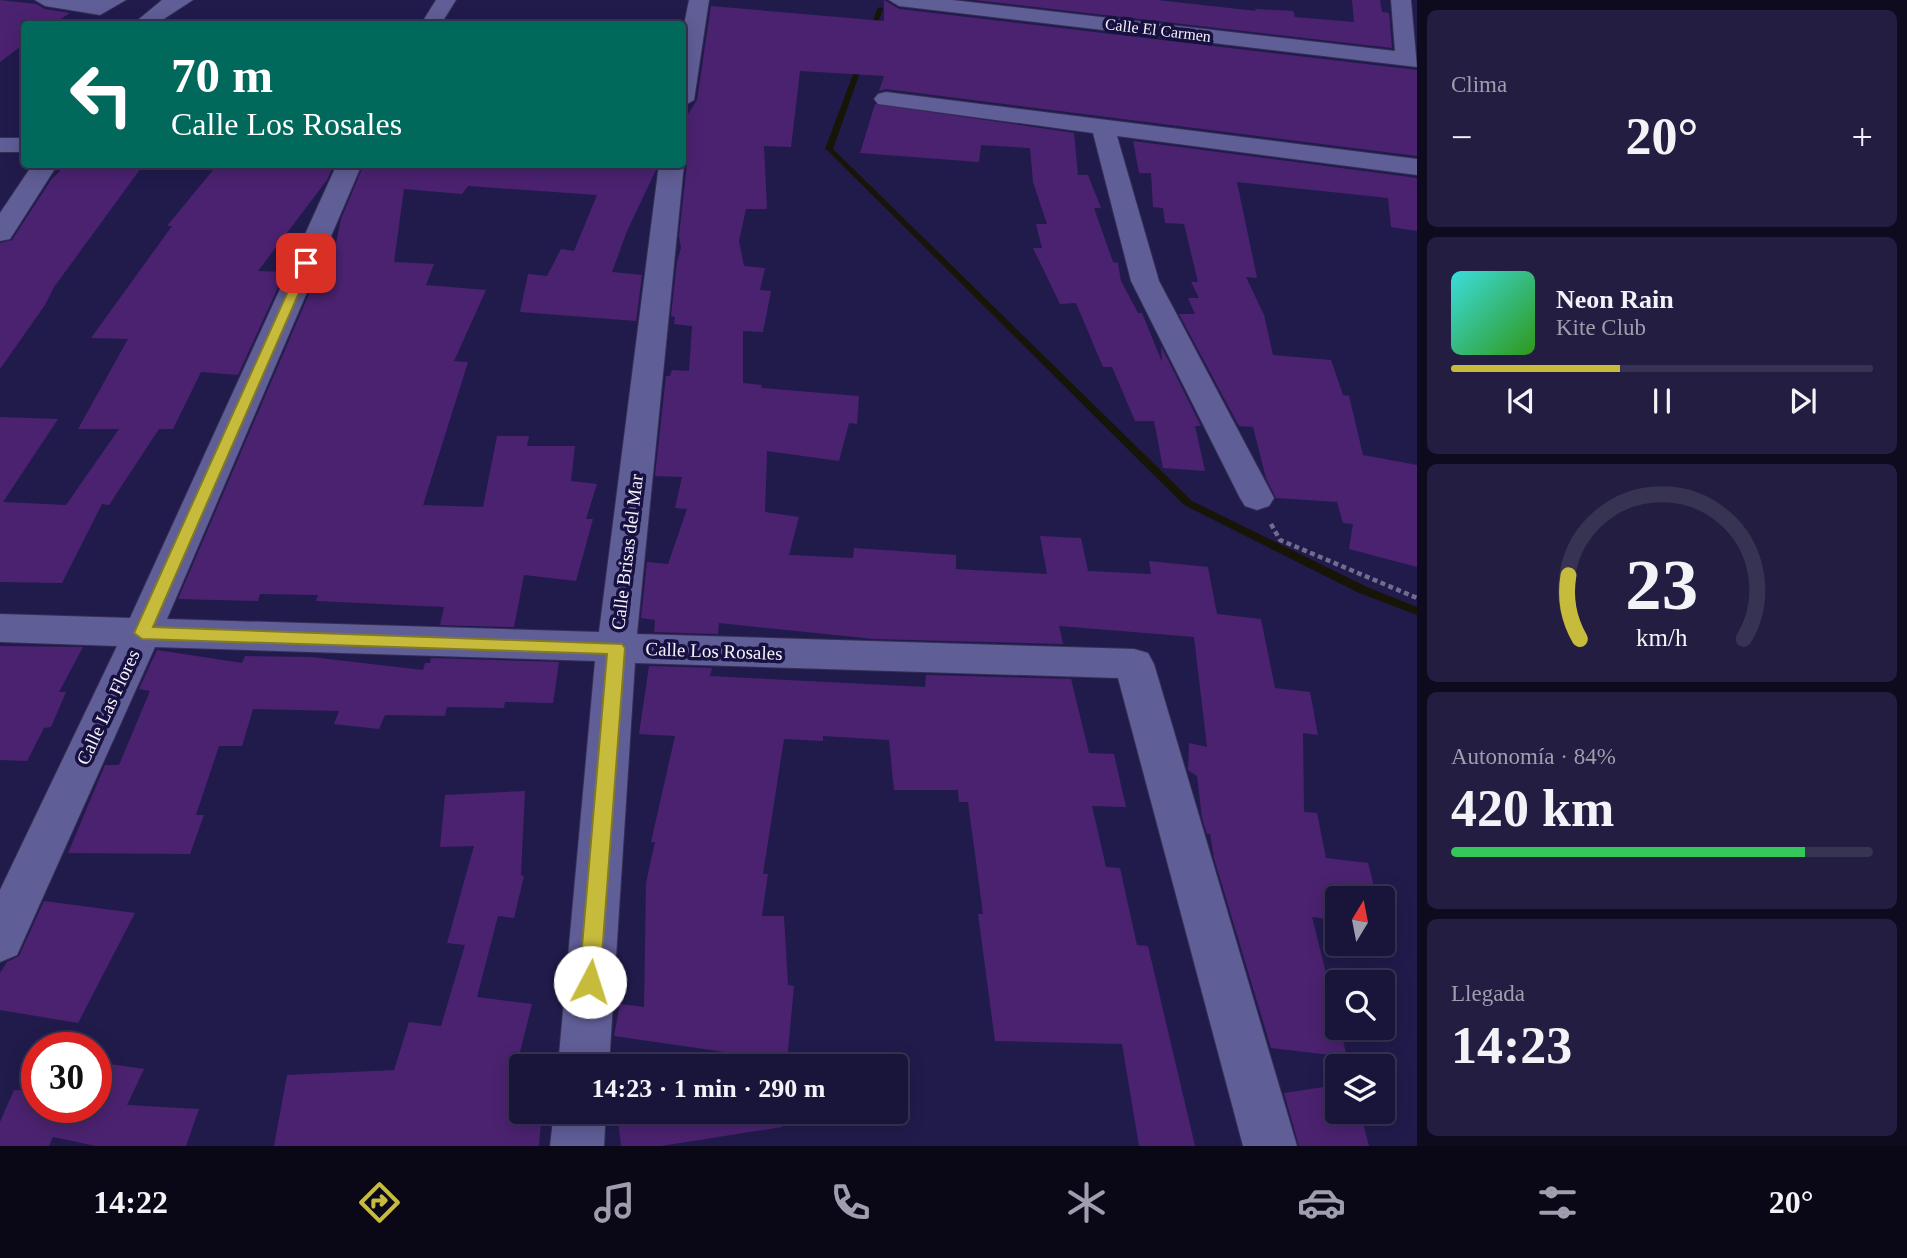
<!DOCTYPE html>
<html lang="es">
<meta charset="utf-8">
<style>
:root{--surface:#191439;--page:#221d41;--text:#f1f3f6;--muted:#9f9eae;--line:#373353;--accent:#c7bb3c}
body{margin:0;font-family:"Times New Roman",serif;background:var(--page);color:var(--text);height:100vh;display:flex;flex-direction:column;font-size:26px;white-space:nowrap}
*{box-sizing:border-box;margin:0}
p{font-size:23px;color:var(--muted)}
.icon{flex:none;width:38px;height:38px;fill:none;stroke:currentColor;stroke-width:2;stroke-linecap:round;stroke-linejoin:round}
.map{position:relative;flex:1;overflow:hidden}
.sheet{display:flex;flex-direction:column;gap:10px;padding:10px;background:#0e0b1f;width:490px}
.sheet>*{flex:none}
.top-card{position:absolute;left:21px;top:21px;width:665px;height:147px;border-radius:7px;box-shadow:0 4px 18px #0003,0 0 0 2px var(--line);background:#00695c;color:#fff;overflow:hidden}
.needle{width:46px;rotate:10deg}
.buttons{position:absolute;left:1325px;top:886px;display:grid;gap:14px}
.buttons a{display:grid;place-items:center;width:70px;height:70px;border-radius:7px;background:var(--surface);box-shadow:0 4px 18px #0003,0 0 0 2px var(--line);font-size:35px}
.speed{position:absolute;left:21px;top:1032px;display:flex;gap:14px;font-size:35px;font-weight:700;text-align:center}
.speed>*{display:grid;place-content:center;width:91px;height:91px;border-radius:50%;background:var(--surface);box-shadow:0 4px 18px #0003,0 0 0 2px var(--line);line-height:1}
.speed .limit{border:10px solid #d22;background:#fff;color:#111}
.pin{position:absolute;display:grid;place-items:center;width:60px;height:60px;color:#fff;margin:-30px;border-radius:14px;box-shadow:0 4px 10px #0006}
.me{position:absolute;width:77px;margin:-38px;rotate:5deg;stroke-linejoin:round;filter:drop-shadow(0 0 5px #0008)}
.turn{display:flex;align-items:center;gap:24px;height:147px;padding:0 35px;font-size:32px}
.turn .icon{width:91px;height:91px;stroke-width:2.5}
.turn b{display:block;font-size:49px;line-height:60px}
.big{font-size:52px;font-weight:700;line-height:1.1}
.sheet .card{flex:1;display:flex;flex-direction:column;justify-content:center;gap:10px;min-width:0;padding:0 24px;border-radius:10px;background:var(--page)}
.sheet .dial{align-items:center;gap:0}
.dial svg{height:182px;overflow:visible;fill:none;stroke:var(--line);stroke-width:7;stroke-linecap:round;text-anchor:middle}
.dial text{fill:var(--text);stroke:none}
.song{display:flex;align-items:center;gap:21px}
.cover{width:84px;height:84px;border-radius:10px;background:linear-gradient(135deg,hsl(180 70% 55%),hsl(110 70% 35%))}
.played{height:7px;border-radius:4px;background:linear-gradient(90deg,var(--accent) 40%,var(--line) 40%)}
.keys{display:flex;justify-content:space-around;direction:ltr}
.heat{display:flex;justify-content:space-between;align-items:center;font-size:38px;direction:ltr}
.charge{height:10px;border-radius:5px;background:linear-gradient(90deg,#34c759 84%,var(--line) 0)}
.trip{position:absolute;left:509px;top:1054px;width:399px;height:70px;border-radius:7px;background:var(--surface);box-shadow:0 4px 18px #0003,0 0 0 2px var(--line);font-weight:700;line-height:70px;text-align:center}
.menu{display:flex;height:112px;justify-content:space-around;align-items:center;background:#0a0817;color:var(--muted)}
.menu .icon{width:49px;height:49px}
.menu .current{color:var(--accent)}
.menu b{font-size:32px;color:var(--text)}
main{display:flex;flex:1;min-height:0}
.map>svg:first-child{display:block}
</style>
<main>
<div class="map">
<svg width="1417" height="1146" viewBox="0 0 1417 1146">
<rect width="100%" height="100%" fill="#211b4c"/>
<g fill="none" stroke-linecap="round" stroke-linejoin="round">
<path fill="#161507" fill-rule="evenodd" d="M880,7l3,2 -9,24 -5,1 8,-25z
M861,59l3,2 -31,88 359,352 175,86 50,20v8l-58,-22 -175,-88 -357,-355 -2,-1 33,-88z"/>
</g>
<path fill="#4b2270" d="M0,0l36,4 9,5 25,4 -17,11h-29v20l-24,18z
M884,0l15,9 518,61v86l-531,-67 -7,2 5,-15 -84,-5 -9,76 -27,-1 3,63h-21l-7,32 5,25 21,2 -5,22 11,1 -8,41 -20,-1v52l19,2 -1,3 98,8 -2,28 -8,-1 -10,38 -72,-10 -2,61 34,5 -10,38 64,3 1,-10 59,4 43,3v14l91,5 -7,-38 41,2 7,33 63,3 -2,-13 59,6 9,47 44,5 14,69 35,4 8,43 -15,-2 1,79 13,1 9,45 42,5 9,35h-40v22l-25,-3 35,140 -76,-9 -57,-190 -4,-24h-3l-5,-16 -5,-42 -9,-6 1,-27 18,4 -13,-110 -135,-11 4,18 -189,-5 -155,-16 -1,11 -64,-2 1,-12 -14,-2 6,-56 21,2 19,-55 -12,-1 7,-31 -27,-1 11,-100h4l2,-6 17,1 3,-45 -18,-2 1,-7 -4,-1 6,-54 4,-14 -2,-12 8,-72 -1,-47 11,-17 14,-94 173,15z
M975,0h182l99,11 -1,-2 38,2 2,6 59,5 -2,-22h28l2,12 7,1 3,35z
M875,104l199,29 4,42h10l13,33h-7l19,54 5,1 3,18 17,32h4l20,49 -1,-16 40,80h-6l10,45 -42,-3 -9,-47h-19l-23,-54h-9l-27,-64 -16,1 -27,-56h9l-6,-24h11l-14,-42 -3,-34 -49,-3 -2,17 -119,-9z
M1133,141l284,37v53l-26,-4 -3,-29 -151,-16 20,96 -11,-1 18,38 9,40 58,5 12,35 6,1 14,59 54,10v102l-68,-18 4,-25 -10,-1 -6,-21 -61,-4 -10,-20 -13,-51 -14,-1 -60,-112h16l-7,-16h11l-8,-16h7l-14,-58 -19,-1 -2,-15 -10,-1 -2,-34h-12z
M67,164h77l-90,123 -9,18 -45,64v-126l12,-3 39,-60z
M218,164h116l-7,16 -69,91 27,1 -47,103 -37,-3 -28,57h-14l-50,76 -7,-1 -40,79 -62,-1v-165l58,2 -55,83 63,3 53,-76h-41l50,-90 -37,-1 81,-112h-5z
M364,164h174l118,6 -29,61 -15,41 30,3 -6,46 -116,-9 8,-38 19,2 14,-27 13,2 23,-56 -129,-9 -6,8 -58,-5 -10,73 40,2 -8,21 60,5 -32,71 14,1 -45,143 60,2 14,-71h32l-2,10h48l-4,35 26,3 -11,35h7l-17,62 -52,-6 -10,52 -74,-2 4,-18 -128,-6 2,-6 -58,-1 -2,7 -80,-2 140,-326h12l11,-54z
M0,646l83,1 -24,45h7l-15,35 -7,1 -17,33 -27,-1z
M157,650l85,13 3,-7 66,1 112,13 2,-7h5l1,-5 128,4 -6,41 -48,-1 -1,6 -57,-1 -2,9 -60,-1 -6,14 -45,-5 5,-13 -86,-2 -11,37h-23l-23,69h8l-14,39 -122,-1 37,-88h14l31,-74 -11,-2z
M649,666l63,2 -2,8 215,11 1,-12 145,4 18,74 25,1 12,53 -34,-1 14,61 14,1 17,77 11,1 47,200h-56l-17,-102 -127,-3 -17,-127h5l-15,-112h-9l-1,-12h-64l-5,-50 -66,-4v5l-39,-2 -21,135h5l-6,42h22l4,69 6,1 -7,75 -173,-25 6,-32 24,3 2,-124 9,-41h-4l24,-106 -36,-2z
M525,791l-4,84 3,1 -10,42 -16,-2 -21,81 55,7 -24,96h14v11h20l-3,35h-265l13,-71 107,-5 15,-48 32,4 24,-81 -18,-2 27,-97 -34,1 5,-52z
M44,901l91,12 -57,110 -78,-13v-37l7,-11 12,-6z
M96,1062l48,7 -17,36 72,4 -13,37h-90l-43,-9 -4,9h-49v-24l14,-32 23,1v17h59z
M1337,1085v26h23l9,35h-70l-15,-53z
M617,1111h164l1,16 -121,19h-40z"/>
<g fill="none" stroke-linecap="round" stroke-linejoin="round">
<g stroke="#362e54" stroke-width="2">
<path id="minor" d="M35,0h91l-26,15 -55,-9z
M162,0h31l-37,24h-23z
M436,0h20l-15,24h-20z
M689,0h20l-15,100 -12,7v-72z
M889,0h63l443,51 -4,-51h20l6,67 -518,-61z
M886,92l531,67v16l-300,-39 42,145 115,217 -5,8 -12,4 -12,-4 -5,-8 -109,-217 -38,-148 -215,-29 -4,-5 4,-5z
M0,138h24v14h-24z
M682,161l2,3 -47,470 497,15 14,4 6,11 143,482h-54l-125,-468 -483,-15 -26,403h-51l37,-405 -440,-14 -138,308 -17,7v-72l117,-244 -117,-4v-28l130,4 207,-454h25l-195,455 432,13 60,-468h23z
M33,164h25l-48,75 -10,2v-28z
M554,1111h52l-2,35h-54z"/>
</g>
<path stroke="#706d8e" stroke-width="4.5" stroke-dasharray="5 3.5" stroke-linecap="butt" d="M1271,524l9,16 137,58"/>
<use href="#minor" fill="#605e96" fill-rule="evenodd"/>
</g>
<path fill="#c7bb3c" stroke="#817a27" stroke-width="2" d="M302,260l10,3 -159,364 469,17 3,4 -25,334 -3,7 -7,3 -8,-3 -3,-7 28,-328 -465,-15 -8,-6z"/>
<g text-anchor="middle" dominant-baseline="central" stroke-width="7" stroke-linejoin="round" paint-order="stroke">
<g font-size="16" fill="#f3f4fa" stroke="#181040">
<text transform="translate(1158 30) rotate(7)">Calle El Carmen</text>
</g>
<g font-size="19" fill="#f3f4fa" stroke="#181040">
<text transform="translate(627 552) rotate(-83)">Calle Brisas del Mar</text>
<text transform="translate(714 651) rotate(2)">Calle Los Rosales</text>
<text transform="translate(108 707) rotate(-65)">Calle Las Flores</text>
</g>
</g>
</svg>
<div class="buttons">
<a><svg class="needle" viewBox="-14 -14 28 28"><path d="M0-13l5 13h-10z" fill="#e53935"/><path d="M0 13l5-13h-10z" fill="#9f9eae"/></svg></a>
<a><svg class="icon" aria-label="search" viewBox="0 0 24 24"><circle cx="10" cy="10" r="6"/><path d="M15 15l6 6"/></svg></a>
<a><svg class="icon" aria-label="layers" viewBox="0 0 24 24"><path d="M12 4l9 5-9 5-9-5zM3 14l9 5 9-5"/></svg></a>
</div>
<div class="speed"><div class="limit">30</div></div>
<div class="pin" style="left:306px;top:263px;background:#d93025"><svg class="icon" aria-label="arrive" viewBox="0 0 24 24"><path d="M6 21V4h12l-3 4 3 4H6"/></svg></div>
<svg class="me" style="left:590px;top:982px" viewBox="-20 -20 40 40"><circle r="19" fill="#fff"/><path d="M0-13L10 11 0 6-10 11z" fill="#c7bb3c"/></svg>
<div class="trip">14:23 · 1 min · 290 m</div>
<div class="top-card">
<div class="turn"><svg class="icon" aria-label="left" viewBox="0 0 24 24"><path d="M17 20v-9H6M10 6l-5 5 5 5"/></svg><div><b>70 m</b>Calle Los Rosales</div></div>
</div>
</div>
<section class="sheet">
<div class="card"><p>Clima</p>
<div class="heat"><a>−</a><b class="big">20°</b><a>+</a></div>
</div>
<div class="card">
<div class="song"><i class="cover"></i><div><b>Neon Rain</b><p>Kite Club</p></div></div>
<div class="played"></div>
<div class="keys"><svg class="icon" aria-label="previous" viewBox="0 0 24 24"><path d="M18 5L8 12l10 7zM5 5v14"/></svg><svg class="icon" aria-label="pause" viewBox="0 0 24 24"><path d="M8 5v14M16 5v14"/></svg><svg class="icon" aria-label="next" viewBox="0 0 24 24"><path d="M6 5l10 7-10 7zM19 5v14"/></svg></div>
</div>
<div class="card dial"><svg viewBox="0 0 100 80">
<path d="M14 69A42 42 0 1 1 86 69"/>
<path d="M14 69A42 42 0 0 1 9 41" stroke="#c7bb3c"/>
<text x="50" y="56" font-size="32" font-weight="700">23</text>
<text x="50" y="72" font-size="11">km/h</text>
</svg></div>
<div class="card"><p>Autonomía · 84%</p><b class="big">420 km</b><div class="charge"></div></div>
<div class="card"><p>Llegada</p><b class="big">14:23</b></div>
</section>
</main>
<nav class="menu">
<b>14:22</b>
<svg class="icon current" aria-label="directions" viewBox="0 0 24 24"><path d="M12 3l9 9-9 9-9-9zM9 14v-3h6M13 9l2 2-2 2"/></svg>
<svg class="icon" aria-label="music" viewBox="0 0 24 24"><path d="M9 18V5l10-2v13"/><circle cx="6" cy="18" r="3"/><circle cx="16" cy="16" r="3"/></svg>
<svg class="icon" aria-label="phone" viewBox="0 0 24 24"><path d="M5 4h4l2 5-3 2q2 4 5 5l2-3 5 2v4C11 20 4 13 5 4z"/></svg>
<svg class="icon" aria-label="climate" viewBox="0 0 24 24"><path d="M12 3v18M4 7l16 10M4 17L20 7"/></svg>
<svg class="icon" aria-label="car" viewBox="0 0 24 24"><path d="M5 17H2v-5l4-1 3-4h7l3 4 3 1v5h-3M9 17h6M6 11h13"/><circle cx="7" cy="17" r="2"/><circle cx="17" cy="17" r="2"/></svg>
<svg class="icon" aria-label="filters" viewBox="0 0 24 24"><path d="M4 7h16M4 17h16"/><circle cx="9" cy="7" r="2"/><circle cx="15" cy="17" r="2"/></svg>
<b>20°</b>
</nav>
